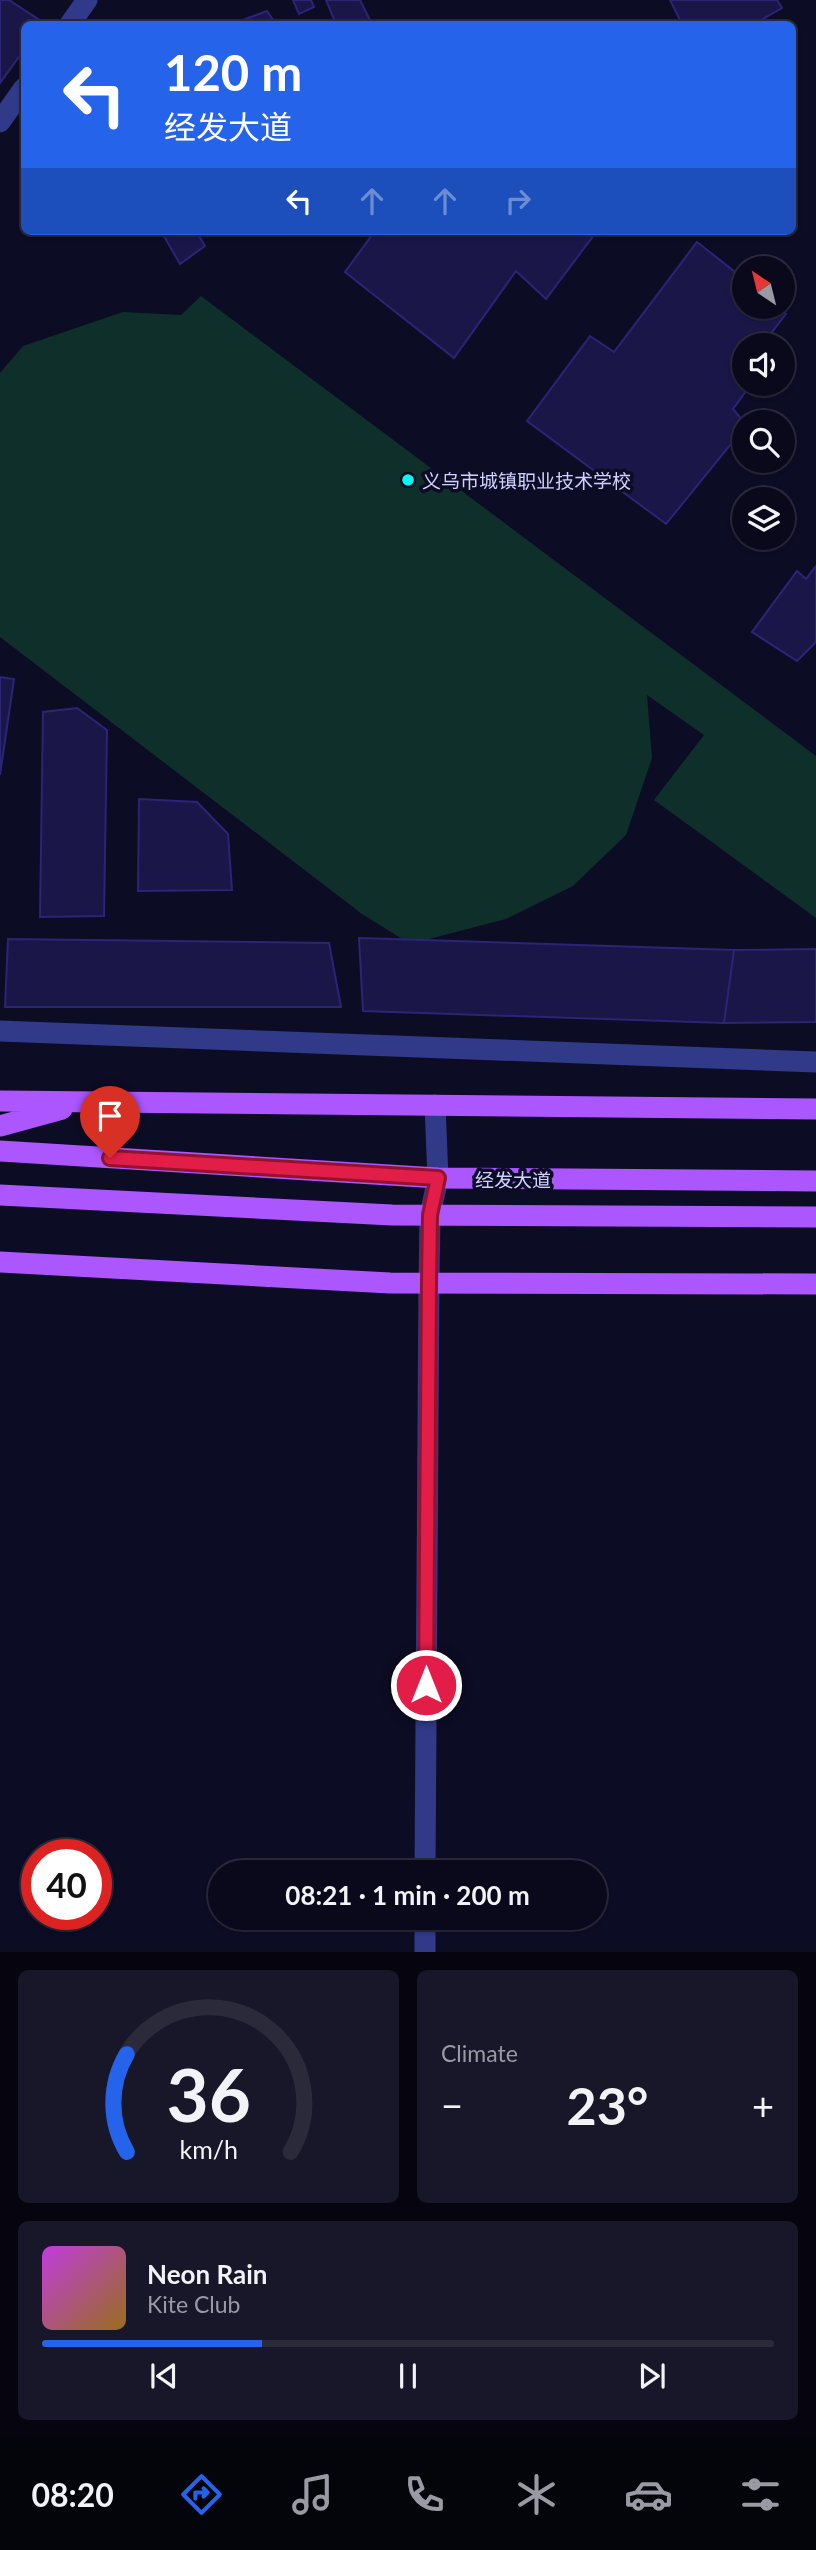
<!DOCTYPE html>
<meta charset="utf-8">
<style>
:root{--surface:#0a091c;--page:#181729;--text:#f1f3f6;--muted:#999aa3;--line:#2a2a3b;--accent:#2563eb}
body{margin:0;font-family:Lato,"Noto Sans SC",sans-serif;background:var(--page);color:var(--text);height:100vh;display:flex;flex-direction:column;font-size:26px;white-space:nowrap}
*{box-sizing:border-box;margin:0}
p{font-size:23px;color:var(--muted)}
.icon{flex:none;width:38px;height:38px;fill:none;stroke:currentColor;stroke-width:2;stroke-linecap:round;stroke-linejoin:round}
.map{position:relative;height:1952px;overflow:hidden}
.panel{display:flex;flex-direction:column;gap:18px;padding:18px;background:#06050f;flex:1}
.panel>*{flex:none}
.top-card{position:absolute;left:21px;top:21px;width:775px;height:214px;border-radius:10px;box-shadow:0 2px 5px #0004,0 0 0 2px var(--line);background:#2563eb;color:#fff;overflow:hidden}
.needle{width:46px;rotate:325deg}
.buttons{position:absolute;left:732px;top:256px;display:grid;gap:14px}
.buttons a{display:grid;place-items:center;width:63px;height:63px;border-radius:50%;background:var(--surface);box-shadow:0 2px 5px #0004,0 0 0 2px var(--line);font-size:35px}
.speed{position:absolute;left:21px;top:1839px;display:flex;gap:14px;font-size:35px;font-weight:700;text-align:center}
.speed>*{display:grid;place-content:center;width:91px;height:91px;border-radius:50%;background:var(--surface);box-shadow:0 2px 5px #0004,0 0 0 2px var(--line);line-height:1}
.speed .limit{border:10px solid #d22;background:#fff;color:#111}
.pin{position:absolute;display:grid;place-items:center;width:60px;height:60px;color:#fff;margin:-72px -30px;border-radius:50% 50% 50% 0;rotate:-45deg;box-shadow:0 0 7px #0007}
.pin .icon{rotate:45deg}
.me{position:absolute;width:77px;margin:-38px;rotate:0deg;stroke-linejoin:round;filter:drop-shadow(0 0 5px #0008)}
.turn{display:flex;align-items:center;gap:24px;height:147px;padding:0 28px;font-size:32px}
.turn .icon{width:91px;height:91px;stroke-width:2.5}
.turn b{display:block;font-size:49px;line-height:60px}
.lanes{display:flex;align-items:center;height:66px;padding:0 28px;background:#0003;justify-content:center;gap:35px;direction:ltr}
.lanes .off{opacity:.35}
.big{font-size:52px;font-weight:700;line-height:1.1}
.panel .card{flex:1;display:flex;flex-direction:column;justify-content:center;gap:10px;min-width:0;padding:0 24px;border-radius:10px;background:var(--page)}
.panel .dial{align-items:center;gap:0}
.dial svg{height:182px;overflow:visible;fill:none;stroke:var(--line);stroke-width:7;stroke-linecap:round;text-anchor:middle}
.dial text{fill:var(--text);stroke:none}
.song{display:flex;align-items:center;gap:21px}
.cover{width:84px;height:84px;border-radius:10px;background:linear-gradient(135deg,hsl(290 70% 55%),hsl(40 70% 35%))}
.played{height:7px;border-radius:4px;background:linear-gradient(90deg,var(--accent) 30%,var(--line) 30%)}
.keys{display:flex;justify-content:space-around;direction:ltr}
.heat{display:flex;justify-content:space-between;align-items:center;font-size:38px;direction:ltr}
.panel .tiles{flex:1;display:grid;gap:18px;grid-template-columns:1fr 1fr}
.card:last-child{grid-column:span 2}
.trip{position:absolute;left:208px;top:1860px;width:399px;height:70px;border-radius:35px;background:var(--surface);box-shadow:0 2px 5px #0004,0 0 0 2px var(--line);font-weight:700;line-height:70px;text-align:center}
.menu{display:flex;height:112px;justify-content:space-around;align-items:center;background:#04040b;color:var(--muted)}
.menu .icon{width:49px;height:49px}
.menu .on{color:var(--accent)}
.menu b{font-size:32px;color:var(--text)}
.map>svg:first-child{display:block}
</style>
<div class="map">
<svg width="816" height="1952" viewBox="0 0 816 1952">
<rect width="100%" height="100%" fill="#0d0c25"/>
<path fill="#0e2f2a" d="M201,296l615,460v162l-162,-118 50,-65 -57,-40 5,63 -26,77 -53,51 -67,33 -96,25 -48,-30 -362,-277v-264l23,-27 100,-34 58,3z"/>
<path fill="#1a1648" stroke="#2b2576" stroke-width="2" d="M0,0h9l35,23 -20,1v26l-24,33z
M293,0h18l3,7 -15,7z
M326,0h34l12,24h-36z
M670,0h107l5,8 -28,16h-72z
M267,11l9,13h-34l-2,-3z
M161,231h35l9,15 -25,18z
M375,231h222l-51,68 -30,-28 -62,87 -109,-86z
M697,242l47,37v27h33l9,8 -14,18 10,9 -2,4h-36v38h8l-19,26 11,13v6l-78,96 -139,-103 63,-85 24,16z
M816,566v76l-19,19 -45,-29 45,-61 9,8z
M0,677l14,2 -14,96z
M77,708l30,22 -3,186 -64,1 3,-205z
M139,799l58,3 31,32 4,56 -94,1z
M359,938l375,12 -10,73 -361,-12z
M8,939l321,4 12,64h-336z
M816,949v73l-92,1 10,-73z"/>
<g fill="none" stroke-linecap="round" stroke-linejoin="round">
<path stroke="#313989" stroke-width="21" d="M70,24l17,-24
M0,122l24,-34
M0,1031l816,31
M425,1872l4,-589 1,-68 8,-37 -3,-73
M425,1952v-34"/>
<path stroke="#ab56ff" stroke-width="21" d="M0,1101l816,8
M0,1126l62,-17
M0,1151l438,27 378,3
M0,1195l392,20 424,2
M0,1262l390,21 426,1"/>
</g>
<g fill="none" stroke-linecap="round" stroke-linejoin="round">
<g stroke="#92132f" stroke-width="18">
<path id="route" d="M110,1158l328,20 -8,37 -1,68 -3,402"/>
</g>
<use href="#route" stroke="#e11d48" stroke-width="12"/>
</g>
<circle fill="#00faf4" stroke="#0d0c25" stroke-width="2.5" cx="408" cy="480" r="7"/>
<g text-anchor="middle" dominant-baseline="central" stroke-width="7" stroke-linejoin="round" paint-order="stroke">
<g font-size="19" fill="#cfd0ff" stroke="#0d0c25" text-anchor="start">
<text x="422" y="480">义乌市城镇职业技术学校</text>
</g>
<g font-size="19" fill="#cfd0ff" stroke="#0d0c25">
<text x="513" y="1179">经发大道</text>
</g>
</g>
</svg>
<div class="buttons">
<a><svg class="needle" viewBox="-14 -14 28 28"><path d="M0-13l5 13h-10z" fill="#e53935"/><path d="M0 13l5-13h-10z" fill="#999aa3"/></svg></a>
<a><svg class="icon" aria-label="sound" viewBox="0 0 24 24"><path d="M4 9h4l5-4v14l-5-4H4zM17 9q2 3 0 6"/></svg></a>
<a><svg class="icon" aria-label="search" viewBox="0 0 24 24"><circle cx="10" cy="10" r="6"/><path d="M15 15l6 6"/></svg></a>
<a><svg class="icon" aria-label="layers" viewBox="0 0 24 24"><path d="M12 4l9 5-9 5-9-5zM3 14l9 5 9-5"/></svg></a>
</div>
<div class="speed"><div class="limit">40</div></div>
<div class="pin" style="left:110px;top:1158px;background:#d93025"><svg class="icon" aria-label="arrive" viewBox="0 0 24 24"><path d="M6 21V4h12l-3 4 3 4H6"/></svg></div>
<svg class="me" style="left:426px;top:1685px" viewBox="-20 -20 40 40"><circle r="17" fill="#e11d48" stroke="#fff" stroke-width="3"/><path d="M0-11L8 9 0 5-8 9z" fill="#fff"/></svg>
<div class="trip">08:21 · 1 min · 200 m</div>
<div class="top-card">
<div class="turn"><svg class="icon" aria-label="left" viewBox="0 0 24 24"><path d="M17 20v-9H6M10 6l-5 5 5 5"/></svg><div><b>120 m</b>经发大道</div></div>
<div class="lanes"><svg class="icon" aria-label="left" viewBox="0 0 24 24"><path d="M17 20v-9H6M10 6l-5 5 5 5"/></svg><svg class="icon off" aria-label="ahead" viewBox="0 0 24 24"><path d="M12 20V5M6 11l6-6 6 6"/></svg><svg class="icon off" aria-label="ahead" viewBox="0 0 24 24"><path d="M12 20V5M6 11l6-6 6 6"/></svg><svg class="icon off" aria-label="right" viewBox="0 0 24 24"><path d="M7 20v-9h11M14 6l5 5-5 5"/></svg></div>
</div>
</div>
<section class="panel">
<div class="tiles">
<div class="card dial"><svg viewBox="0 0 100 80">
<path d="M14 69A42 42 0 1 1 86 69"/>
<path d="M14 69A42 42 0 0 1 14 26" stroke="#2563eb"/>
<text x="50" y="56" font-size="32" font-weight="700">36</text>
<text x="50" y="72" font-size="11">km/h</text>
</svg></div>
<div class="card"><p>Climate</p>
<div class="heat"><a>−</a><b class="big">23°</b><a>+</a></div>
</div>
<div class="card">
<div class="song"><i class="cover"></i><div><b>Neon Rain</b><p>Kite Club</p></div></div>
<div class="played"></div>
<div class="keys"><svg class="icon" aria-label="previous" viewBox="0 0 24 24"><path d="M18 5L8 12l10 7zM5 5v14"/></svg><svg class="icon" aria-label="pause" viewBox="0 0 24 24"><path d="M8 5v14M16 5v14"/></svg><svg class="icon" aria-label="next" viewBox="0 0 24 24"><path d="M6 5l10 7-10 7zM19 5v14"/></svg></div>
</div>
</div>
</section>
<nav class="menu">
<b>08:20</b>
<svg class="icon on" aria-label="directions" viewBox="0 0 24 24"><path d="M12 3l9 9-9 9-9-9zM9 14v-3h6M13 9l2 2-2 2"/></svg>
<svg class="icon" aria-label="music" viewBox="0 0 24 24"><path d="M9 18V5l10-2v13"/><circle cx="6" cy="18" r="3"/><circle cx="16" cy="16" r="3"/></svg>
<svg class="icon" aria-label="phone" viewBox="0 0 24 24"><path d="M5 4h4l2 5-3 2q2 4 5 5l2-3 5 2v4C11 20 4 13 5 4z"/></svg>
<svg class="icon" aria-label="climate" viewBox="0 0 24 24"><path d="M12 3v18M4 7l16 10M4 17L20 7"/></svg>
<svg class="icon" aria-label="car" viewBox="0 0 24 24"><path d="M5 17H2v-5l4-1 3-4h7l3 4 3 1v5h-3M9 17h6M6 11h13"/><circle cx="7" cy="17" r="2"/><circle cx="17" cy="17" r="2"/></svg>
<svg class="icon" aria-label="filters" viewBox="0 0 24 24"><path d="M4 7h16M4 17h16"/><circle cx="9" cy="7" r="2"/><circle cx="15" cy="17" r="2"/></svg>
</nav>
